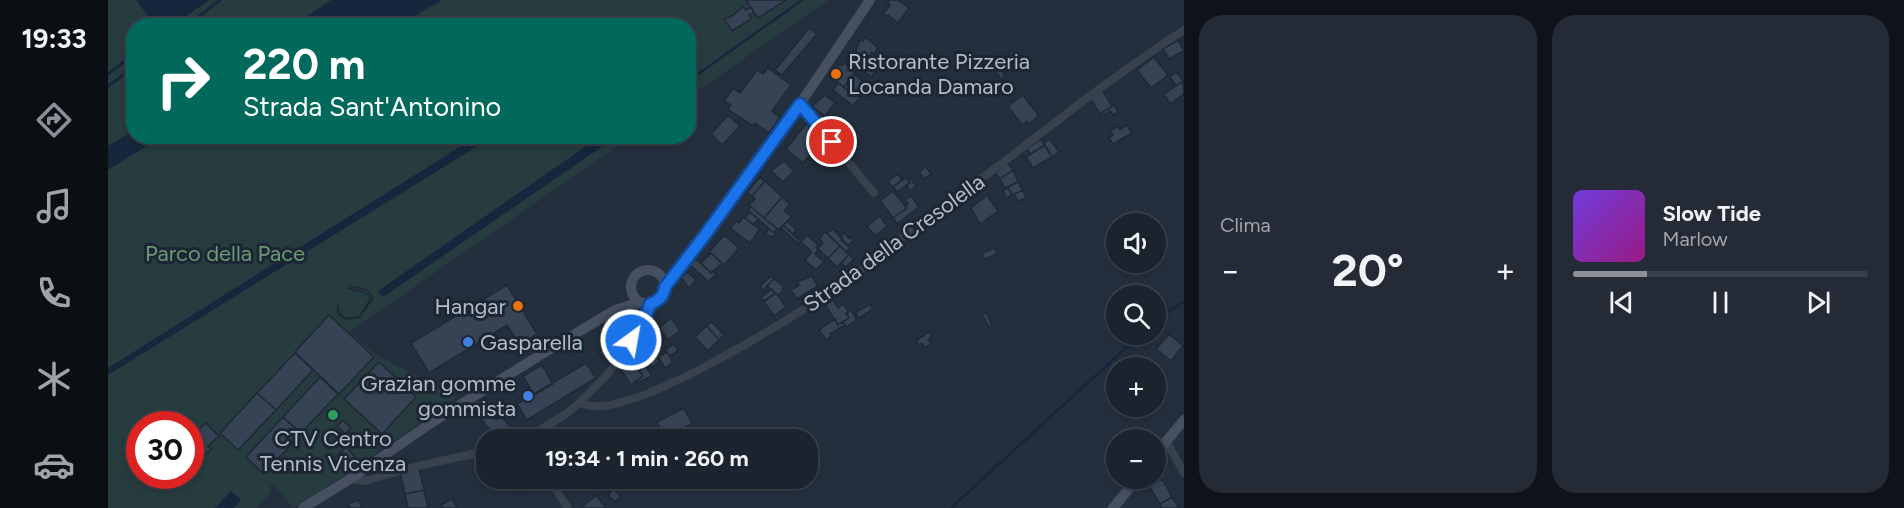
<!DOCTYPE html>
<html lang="it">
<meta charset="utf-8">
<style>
:root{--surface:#1b232e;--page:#242b36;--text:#f1f3f6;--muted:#a0a4aa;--line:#39404a;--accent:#8c9099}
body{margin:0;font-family:Figtree,sans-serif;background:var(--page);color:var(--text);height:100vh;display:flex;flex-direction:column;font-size:22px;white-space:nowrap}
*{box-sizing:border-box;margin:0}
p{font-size:20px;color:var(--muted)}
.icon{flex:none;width:33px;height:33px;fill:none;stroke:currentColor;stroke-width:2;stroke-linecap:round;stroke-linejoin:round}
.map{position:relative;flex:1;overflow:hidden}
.panel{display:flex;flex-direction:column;gap:15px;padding:15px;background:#0f1319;width:720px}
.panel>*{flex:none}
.guide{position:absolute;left:18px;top:18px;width:570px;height:126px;border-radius:24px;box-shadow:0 3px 9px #0003,0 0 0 2px var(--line);background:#00695c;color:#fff;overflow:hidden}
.fabs{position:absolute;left:998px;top:213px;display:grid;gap:12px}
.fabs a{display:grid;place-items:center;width:60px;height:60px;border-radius:50%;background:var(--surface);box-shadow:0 3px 9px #0003,0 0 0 2px var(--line);font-size:30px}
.speed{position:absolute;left:18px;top:411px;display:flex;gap:12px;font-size:30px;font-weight:700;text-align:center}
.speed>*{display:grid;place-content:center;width:78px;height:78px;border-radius:50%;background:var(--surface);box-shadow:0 3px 9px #0003,0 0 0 2px var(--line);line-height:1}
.speed .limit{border:9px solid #d22;background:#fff;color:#111}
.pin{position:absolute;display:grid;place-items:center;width:51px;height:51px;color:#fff;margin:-26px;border:3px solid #fff;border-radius:50%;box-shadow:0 2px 6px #0007}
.me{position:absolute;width:66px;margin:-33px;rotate:32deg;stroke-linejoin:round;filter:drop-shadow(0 0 4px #0008)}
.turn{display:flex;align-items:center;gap:21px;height:126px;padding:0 18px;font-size:27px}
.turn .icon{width:78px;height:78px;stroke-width:2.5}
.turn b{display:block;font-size:42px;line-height:51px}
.big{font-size:45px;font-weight:700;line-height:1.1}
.panel .card{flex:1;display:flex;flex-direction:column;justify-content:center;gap:9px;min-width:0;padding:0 21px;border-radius:24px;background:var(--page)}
.song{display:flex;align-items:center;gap:18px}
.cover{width:72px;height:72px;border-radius:9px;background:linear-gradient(135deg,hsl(260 70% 55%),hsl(310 70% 35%))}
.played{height:6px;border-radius:3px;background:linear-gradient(90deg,var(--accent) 25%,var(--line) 25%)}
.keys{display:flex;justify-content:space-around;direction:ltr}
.heat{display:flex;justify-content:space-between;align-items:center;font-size:33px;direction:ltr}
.panel .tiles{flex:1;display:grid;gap:15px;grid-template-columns:repeat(2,1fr)}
.trip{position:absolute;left:368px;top:429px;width:342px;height:60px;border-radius:24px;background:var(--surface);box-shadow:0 3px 9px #0003,0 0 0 2px var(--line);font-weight:700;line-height:60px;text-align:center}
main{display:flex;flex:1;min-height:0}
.tabs{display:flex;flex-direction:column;width:108px;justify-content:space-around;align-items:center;background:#0b0e12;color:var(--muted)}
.tabs .icon{width:42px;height:42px}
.tabs .active{color:var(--accent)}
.tabs b{font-size:27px;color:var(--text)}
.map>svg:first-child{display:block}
</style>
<main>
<nav class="tabs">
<b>19:33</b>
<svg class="icon active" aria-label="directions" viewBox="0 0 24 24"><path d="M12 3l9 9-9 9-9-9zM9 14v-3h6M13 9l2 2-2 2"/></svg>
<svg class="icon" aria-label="music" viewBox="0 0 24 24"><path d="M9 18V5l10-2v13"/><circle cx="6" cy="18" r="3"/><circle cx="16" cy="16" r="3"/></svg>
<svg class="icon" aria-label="phone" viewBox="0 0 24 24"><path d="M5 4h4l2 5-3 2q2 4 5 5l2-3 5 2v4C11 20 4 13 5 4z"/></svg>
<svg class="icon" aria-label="climate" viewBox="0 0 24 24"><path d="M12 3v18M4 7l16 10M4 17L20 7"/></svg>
<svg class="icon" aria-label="car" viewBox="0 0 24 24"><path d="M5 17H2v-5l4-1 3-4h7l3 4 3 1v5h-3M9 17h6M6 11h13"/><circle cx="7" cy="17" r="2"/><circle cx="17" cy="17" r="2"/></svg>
</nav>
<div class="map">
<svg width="1076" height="508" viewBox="0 0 1076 508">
<rect width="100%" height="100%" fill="#242f3e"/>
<path fill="#263c3f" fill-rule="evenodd" d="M0,0h720l-139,97 -1,-71h-554v110l497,1 -282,195 29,24 80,41 -143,98 -22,13 -20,-25 -3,4 1,5 -15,16h-148zM32,424h50v52h-50z"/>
<path fill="#17263c" d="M28,0h73l-35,25h-19z
M223,0h111l-43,25h-86l-6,-9z
M692,0h4l-115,82v-3z
M25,131l1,5 27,1 -53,33v-24z
M369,136l15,1 -384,238v-7z
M491,137h17l-233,160 -5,-6z
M123,491l10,9 -7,8h-19z"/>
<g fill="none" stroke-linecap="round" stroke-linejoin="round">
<path stroke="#17263c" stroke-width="3" d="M79,26l33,-26
M0,74l17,-13 6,8
M0,86l26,-19
M1047,321l3,-4 26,-15
M843,508l190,-174"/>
</g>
<path fill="#364354" stroke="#1f2835" stroke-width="1.5" d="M638,0h40l-28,18z
M782,0h8l11,8 -11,15 -10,-8 -1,1 -4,-2 7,-9 -3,-2z
M635,7l3,3 5,-3 3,5 -5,3 2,4 -19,12 -8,-12 8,-3z
M701,28l8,6 -35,41 -7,-5z
M757,37l13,11 -4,6 -2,-2 -5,8 -12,-8 6,-13 2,2z
M1070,40l6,11 -15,8 -6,-10z
M1046,57l14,18 -17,13 -14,-18z
M767,61l5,5 -9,11 -6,-5z
M736,63l11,9 -11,15 -14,-11 10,-12 2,2z
M898,65l3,4 -6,4 2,3 -4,3 -5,-7z
M660,68l23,17 -19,26 8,6 -11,16 -14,-10 -2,3 -25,-17 3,-4 -7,-4 9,-13 7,5 17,-23 6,4z
M1069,72l6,9 -7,5 -6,-9z
M746,74l11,9 -10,13 -11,-9z
M1075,81l1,13 -14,10 -6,-10z
M730,83l17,13 1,-2 4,3 -7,9 -20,-16z
M756,84l5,4 -8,9 -4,-3z
M994,90l10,16 -12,8 -10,-16z
M717,95l10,8 -10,13 -13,-10z
M915,95l16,21 -10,8 -2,-3 -5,4 -14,-19z
M1006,105l4,7 -5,3 -3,-4 -8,5 -2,-2z
M620,115l12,11 -18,19 -11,-11z
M698,124l4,3 1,-2 10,7 -2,2 5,4 -21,25 -17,-14z
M1019,125l5,8 -19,11 -4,-6 4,-3 -3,-4 8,-5 2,4z
M933,139l4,6 -15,9 -3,-6z
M942,139l9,13 -7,5 -9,-14z
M937,145l7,12 -19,11 -7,-11z
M676,161l10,10 -11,11 -12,-11z
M900,163l5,7 -13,9 -5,-6z
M818,167l5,7 -7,5 -5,-7z
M905,170l5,12 -13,6 -5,-9z
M790,174l4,6 -10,7 -4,-6z
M652,177l5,4 -13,15 -5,-4z
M798,178l4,5 -13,9 -4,-5z
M803,179l5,7 -6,5 -4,-6 4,-2 -2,-2z
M657,181l17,16 -18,21 -15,-13 6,-6 -3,-3z
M910,182l5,8 -11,5 -4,-8z
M900,187l4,8 -5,3 -4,-7z
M915,190l3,8 -8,3 -4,-7z
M785,191l14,17 -14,10 -13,-17z
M879,195l11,16 -18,13 -9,-16z
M803,196l8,11 -22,17 -4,-6 14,-10 -2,-2 3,-2 -3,-4z
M674,197l8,7 -6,7 8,5 -13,14 -15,-12z
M643,207l26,22 -3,4 -26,-23z
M642,212l8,7 -5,6 -8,-7z
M772,216l7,10 -12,10 -8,-10z
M635,217l17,12 -10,14 -20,-15 6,-7 3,2z
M679,221l9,9 -3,4 -10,-9z
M675,225l18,17 -2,2 -17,-15 -10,8 -7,-3 4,-5 5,4z
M725,229l17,19 -4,4 -19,-19z
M717,232l15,14 -12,12 -10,-9 5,-6 -4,-4z
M736,233l6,6 1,-2 3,3 -6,6 -7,-6 2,-2 -2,-2z
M616,235l15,13 -15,17 -13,-12h-3z
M699,235l11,10 -2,3 2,2 -3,4 9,8 -8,8 -11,-10 7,-8 -11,-10z
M732,246l9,9 -8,8 2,1 -2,2 -1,-2 -3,3 -9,-9z
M887,248l2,6 -13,5 -2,-6z
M603,253l11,10 -11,10 -10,-10z
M741,255l5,4 -8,8 -5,-4z
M588,259l15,14 1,-2 5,3 -9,7 -18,-16z
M579,272l9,8 -7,8 -8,-10z
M663,276l3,3 -11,11 -3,-4z
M704,276l6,10 -21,13 -6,-9 8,-5 -2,-3z
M666,279l10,8 -2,2 2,1 -6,5 -11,-9z
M399,285l30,49 -17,11 -13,-20 -78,48 -18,-30z
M241,286l18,4 6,8 -14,20 -14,1 -7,-5v-9l1,8 6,5 14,-1 12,-19 -6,-6 -17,-4z
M664,289l3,4 -11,8 -3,-4z
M668,293l10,14 -12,9 -10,-14z
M725,300l5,8 5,-4 6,8 -3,1 3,5 -11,7 -13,-20z
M762,304l3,5 -14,9 -4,-5z
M742,309l6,9 -1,3 -9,6 -3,-5 6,-4 -3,-5z
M878,312l6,13 -3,2 -7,-13z
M221,315l45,42 -35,37 -44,-42z
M563,318l9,12 -12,10 -9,-12z
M727,319l3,6 5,-3 2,3 -15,9 1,2 -5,4 -7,-10z
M603,321l13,14 -5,5 -12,-14z
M599,326l12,14 -11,11 -13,-14z
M821,332l3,4 -4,4 3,3 -6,5 -3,-5 -3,2 -3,-4z
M505,333l5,4 -15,19 -4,-3z
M1061,334l14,12 -12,15 -15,-12z
M566,344l4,7 -8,5 -5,-6z
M544,352l8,9 -7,6 -8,-10z
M559,352l6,10 -8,6 -7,-11z
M187,353l18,17 -37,40 -19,-17z
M523,359l12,17 -12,9 -12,-18z
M271,362l37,35 -34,37 -38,-35z
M478,363l10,15 -69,42 -10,-16z
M434,365l11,19 -19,11 -11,-19z
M538,366l6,10 -17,8 -1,-2 9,-6 -4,-6z
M212,377l18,17 -37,39 -18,-16z
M149,393l19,17 -38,40 -18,-17z
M370,399l18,21 5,-4 10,12 -5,4 -2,-3 -8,8 -26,-31z
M576,408l8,16 -28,14 -7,-16z
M175,417l18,17 -37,40 -18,-17z
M235,420l8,8 -6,6 -8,-8z
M98,423l13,13 -11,10 3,3 -13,13 -6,-6 3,-3 -5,-4v-12z
M451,430l13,10h-18l-1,-1z
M586,430l2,6 -7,4h-15z
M239,447l10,13 -13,11 -10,-13z
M311,468l5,22 -19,4 -5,-22z
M403,478h22l3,6 -16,9z
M1054,479l10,18 -12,7 -11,-18z
M505,489l8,7 -6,6 -7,-7z
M316,490l4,18h-20l-3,-14z
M488,495l10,13h-23l-1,-1z
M1064,497l7,11h-17l-2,-4z
M344,499l5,9h-14l-2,-3z
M251,500l3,8h-12l-2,-4z"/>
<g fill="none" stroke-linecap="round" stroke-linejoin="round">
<path stroke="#38414e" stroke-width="8" d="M692,104l74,89
M472,402c38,28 221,-90 259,-116 31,-21 59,-46 89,-69 24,-18 49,-35 73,-53 60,-46 119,-93 183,-134
M416,440l42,-26 14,-12 28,-28 35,-50 7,-20
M1058,441l18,32
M440,478l20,30
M242,479l12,2 6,-1 50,-14 68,-15"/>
<path stroke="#465061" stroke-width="10" d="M523 287a17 17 0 1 1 34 0a17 17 0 1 1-34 0Z
M557,287l40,-52 95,-131 70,-104
M1047,455l29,-35
M195,508l47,-29 84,-58 121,-75 60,-36 26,-8
M1005,508l25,-30"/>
</g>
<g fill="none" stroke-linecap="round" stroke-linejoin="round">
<g stroke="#114b97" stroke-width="15">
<path id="route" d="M523,340l12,-16 7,-20c9,-3 14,-8 15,-17l40,-52 95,-131 32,38"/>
</g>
<use href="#route" stroke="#1a73e8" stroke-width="10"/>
</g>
<g fill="#e8710a" stroke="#1d2633" stroke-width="2">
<circle cx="728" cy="74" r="6"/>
<circle cx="410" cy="306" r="6"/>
</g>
<g fill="#3f7fe0" stroke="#1d2633" stroke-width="2">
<circle cx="360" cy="342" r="6"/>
<circle cx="420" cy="396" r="6"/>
</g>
<circle fill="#2e9e5b" stroke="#1d2633" stroke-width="2" cx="225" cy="415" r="6"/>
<g text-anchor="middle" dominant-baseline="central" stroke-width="6" stroke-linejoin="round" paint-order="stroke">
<g font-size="22" fill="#b4bcc9" stroke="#1d2633" text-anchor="start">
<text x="740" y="61">Ristorante Pizzeria<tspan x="740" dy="25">Locanda Damaro</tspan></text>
<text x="398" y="306" text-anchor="end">Hangar</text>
<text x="372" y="342">Gasparella</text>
<text x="408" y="383" text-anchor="end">Grazian gomme<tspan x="408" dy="25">gommista</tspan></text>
<text x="225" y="438" text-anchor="middle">CTV Centro<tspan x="225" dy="25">Tennis Vicenza</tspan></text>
</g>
<g font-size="22" fill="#b4bcc9" stroke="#1d2633">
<text transform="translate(786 243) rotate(-36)">Strada della Cresolella</text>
</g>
<g font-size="22" fill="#6b9a76" stroke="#1d2633">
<text x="117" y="253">Parco della Pace</text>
</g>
</g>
</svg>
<div class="fabs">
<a><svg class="icon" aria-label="sound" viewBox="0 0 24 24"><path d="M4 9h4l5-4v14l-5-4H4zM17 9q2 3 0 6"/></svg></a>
<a><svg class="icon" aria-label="search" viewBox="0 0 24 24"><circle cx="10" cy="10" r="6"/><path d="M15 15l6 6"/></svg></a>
<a>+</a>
<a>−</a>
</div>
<div class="speed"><div class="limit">30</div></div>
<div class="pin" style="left:724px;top:142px;background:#d93025"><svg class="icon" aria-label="arrive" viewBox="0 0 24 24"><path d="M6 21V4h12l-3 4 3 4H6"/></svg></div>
<svg class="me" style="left:523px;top:340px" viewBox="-20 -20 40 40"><circle r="17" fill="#1a73e8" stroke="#fff" stroke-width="3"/><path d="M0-11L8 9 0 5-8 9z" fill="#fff"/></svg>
<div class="trip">19:34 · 1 min · 260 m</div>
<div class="guide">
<div class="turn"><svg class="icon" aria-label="right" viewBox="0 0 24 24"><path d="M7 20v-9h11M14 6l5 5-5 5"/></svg><div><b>220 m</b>Strada Sant'Antonino</div></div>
</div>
</div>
<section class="panel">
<div class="tiles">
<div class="card"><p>Clima</p>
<div class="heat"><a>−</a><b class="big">20°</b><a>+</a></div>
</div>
<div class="card">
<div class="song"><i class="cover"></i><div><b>Slow Tide</b><p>Marlow</p></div></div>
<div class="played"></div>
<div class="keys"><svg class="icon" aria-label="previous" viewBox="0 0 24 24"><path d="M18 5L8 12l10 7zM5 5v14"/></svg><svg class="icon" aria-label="pause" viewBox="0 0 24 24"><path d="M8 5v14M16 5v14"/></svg><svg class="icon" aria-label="next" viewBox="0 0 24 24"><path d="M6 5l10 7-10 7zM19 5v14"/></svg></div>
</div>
</div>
</section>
</main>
